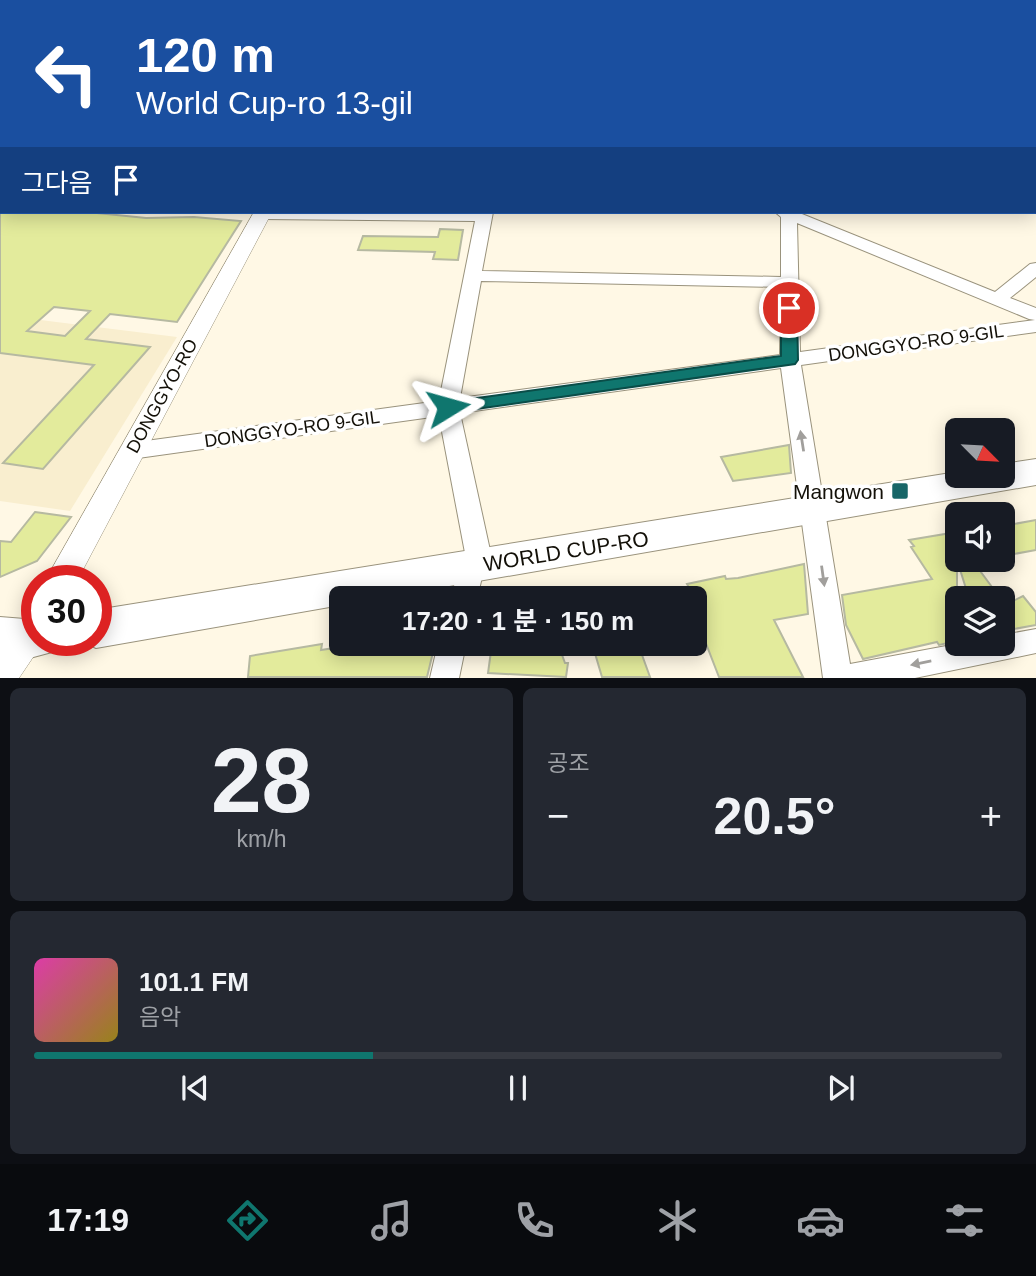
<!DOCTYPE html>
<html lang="ko">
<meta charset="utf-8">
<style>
:root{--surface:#171b24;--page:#242831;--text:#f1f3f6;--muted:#9ea1a6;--line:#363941;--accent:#0f766e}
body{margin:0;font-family:Helvetica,"Noto Sans KR",sans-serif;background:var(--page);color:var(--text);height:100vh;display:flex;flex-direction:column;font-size:26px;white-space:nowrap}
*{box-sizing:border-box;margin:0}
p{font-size:23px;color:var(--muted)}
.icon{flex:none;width:38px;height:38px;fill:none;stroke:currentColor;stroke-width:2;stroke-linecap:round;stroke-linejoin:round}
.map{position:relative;height:678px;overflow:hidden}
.side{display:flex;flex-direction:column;gap:10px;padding:10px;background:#0d0f14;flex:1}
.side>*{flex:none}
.top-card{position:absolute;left:0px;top:0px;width:1036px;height:214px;box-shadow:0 4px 18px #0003;background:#1a4fa0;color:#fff;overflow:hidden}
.needle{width:46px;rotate:114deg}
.fabs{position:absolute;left:945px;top:418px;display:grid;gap:14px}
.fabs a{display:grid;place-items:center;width:70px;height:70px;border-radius:10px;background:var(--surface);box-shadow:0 4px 18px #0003;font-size:35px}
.speed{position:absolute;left:21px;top:565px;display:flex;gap:14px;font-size:35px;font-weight:700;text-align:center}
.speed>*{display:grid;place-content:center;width:91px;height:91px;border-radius:50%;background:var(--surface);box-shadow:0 4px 18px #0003;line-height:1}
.speed .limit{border:10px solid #d22;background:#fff;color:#111}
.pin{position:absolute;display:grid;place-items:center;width:60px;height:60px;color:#fff;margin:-30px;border:4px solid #fff;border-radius:50%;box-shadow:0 2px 7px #0007}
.me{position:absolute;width:77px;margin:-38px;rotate:82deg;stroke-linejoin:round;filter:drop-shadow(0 0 5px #0008)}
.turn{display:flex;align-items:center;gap:24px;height:147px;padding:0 21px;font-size:32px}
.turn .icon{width:91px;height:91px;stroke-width:2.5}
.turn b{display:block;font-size:49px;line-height:60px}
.then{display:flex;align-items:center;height:66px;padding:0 21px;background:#0003;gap:14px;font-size:26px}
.big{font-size:52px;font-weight:700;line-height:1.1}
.side .widget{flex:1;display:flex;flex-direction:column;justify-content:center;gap:10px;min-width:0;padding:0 24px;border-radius:10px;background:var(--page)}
.side .dial{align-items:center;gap:0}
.dial b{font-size:91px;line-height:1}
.song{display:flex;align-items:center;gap:21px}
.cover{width:84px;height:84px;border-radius:10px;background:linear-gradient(135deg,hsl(320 70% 55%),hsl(50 70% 35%))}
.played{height:7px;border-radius:4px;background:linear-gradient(90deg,var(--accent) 35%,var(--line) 35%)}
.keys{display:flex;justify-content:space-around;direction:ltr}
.heat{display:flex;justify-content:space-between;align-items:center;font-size:38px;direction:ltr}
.side .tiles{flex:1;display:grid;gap:10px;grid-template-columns:1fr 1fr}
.widget:last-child{grid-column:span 2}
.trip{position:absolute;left:329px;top:586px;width:378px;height:70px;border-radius:10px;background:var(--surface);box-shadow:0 4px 18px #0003;font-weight:700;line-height:70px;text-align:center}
.tab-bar{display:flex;height:112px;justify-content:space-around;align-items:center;background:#090b0e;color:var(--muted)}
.tab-bar .icon{width:49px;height:49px}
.tab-bar .on{color:var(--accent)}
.tab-bar b{font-size:32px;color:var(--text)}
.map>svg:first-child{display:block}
</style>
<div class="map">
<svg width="1036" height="678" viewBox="0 0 1036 678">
<rect width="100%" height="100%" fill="#fff8e5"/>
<path fill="#f9eecf" d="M0,315l177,22 -107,174 -70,-10z"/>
<path fill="#e3eb9c" stroke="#b6b9a1" stroke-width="2" fill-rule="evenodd" d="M0,212h87l59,6 48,-1 47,4 -64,101 -67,-8 -24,25 64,8 -107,122 -40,-6 91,-98 -94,-12zM54,307l36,4 -25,25 -38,-5z
M440,229l23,1 -5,30 -25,-1 2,-7 -77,-2 5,-14 75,1z
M789,445l2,28 -58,8 -12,-24z
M35,512l36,5 -34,44 -37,16v-36l11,1z
M1036,520v30l-33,6v-30z
M957,532v28h15l28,38h-31l-12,-38v81l-18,4 -2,-3 -74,17 -17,-34 -4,-30 90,-16 -21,-32 3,-1 -5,-6z
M804,564l4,50 -34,6 29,57h-84l-21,-54 -3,1v-26l-8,-14 38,-8 1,3 12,-1z
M1023,596l13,16v13l-33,6v-25z
M322,644l-1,6 39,-6h75l-8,33h-179l2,-21z
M492,644h66l7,19h3l-2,14 -78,-4z
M626,644h12l12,33h-48l-8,-27z"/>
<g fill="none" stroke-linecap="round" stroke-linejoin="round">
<g stroke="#9a937d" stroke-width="2">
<path id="minor" d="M505,0h10v2h-10z
M625,0h10v2h-10z
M762,0h10l1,2h-10z
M865,0h10l1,2h-10z
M968,0h10l1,2h-10z
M0,28h2v6h-2z
M1034,67h2v8h-2z
M1034,93h2v8h-2z
M1034,183h2v9h-2z
M256,212h237l-11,59 299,6v-60l-6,-5h22l198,80 35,-28 6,-1v14l-26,21 26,10v24l-235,33 49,299 107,-20h46v-9l33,-6v24l-121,25h-92l-42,-310 -321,45 33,151 -4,7 -6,2 -6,25h-26l8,-32 7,-8 -27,-142 -308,43 -8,-2 -3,-6 3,-6 8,-2 308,-42 36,-180 -213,-2 -6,-2zM797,223l232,96 6,1 -235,32zM481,281l300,6 -1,68 -320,43z
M438,644h28l-7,34h-29z"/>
</g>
<g stroke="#9a937d" stroke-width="1">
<path id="tertiary" d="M31,0h29l-30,2z
M378,0h10l-11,2z
M0,2h2v6h-2z
M1034,32h2v8h-2z
M254,212h18l-195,369h-32z
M32,617l5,1v22l7,1 -25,37h-19v-30l20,-27z"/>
</g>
<g stroke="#9a937d" stroke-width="2">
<path id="primary" d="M1036,459v26l-656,113h-39v7l-245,43 -16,-8h16v-30l861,-138v4h46v-12z
M0,617l37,3v20h21l-6,12 -26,7 -26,-4z"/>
</g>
<use href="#minor" fill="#fff" fill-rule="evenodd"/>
<use href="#tertiary" fill="#fff" fill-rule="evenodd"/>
<use href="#primary" fill="#fff" fill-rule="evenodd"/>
</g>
<defs><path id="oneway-solid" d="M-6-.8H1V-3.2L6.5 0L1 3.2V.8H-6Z" transform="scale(1.75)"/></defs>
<g fill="#a19f9c">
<use href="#oneway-solid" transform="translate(802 441) rotate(-99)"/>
<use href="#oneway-solid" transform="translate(823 576) rotate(82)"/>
<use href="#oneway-solid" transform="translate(921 663) rotate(169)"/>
</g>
<path fill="#0f766e" stroke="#0a4d48" stroke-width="2" d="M789,304l8,4 1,52 -3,4 -347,49 -9,-6 9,-5 333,-46v-48z"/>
<rect fill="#186668" stroke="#fff" stroke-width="2.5" x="891" y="482" width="18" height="18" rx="3.5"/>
<g text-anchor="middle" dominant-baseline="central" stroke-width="7" stroke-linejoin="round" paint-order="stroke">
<g font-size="18" fill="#131008" stroke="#fff">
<text transform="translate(916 343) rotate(-8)">DONGGYO-RO 9-GIL</text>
<text transform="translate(162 396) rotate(-61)">DONGGYO-RO</text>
<text transform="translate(292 429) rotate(-8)">DONGGYO-RO 9-GIL</text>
</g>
<g font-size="21" fill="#131008" stroke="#fff" text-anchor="end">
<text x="884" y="491">Mangwon</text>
</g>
<g font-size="21" fill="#131008" stroke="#fff">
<text transform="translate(566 551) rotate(-9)">WORLD CUP-RO</text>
</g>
</g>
</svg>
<div class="fabs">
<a><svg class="needle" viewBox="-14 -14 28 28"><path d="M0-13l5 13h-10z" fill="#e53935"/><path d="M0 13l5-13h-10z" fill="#9ea1a6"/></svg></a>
<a><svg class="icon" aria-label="sound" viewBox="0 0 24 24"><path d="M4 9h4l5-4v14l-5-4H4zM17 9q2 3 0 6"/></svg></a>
<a><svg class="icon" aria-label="layers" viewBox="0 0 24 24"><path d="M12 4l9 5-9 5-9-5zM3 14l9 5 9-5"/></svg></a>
</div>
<div class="speed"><div class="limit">30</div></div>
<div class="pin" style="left:789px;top:308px;background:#d93025"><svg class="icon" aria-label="arrive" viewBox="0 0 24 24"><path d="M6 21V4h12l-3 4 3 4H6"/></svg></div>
<svg class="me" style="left:448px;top:407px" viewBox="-20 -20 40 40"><path d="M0-17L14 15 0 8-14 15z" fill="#0f766e" stroke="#fff" stroke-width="4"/></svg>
<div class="trip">17:20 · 1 분 · 150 m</div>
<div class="top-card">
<div class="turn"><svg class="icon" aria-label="left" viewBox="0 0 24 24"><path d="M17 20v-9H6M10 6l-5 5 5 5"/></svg><div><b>120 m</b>World Cup-ro 13-gil</div></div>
<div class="then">그다음<svg class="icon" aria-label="arrive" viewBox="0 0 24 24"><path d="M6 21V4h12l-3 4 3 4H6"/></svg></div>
</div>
</div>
<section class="side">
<div class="tiles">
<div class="widget dial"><b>28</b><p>km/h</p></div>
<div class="widget"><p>공조</p>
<div class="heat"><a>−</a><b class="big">20.5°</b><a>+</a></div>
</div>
<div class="widget">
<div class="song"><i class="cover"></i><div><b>101.1 FM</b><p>음악</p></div></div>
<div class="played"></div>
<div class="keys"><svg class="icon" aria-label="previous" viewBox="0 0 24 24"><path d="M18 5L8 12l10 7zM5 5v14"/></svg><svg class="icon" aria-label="pause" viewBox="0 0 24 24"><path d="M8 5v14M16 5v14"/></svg><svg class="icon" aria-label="next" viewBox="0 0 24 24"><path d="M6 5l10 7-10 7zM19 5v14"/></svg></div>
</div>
</div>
</section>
<nav class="tab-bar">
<b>17:19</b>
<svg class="icon on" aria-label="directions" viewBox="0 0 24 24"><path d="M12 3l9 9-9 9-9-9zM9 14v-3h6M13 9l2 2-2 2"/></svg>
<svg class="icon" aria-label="music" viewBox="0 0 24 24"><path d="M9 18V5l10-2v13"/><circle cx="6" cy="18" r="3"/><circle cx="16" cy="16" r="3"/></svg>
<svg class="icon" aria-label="phone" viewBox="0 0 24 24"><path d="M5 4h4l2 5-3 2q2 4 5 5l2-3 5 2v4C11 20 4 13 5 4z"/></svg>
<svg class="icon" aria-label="climate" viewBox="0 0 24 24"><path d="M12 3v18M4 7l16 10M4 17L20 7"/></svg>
<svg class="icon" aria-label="car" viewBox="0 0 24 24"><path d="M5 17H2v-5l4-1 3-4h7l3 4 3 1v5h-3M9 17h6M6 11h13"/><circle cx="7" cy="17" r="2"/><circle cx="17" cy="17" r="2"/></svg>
<svg class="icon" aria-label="filters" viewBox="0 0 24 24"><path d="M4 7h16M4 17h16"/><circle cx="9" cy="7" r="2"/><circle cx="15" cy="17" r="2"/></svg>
</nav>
